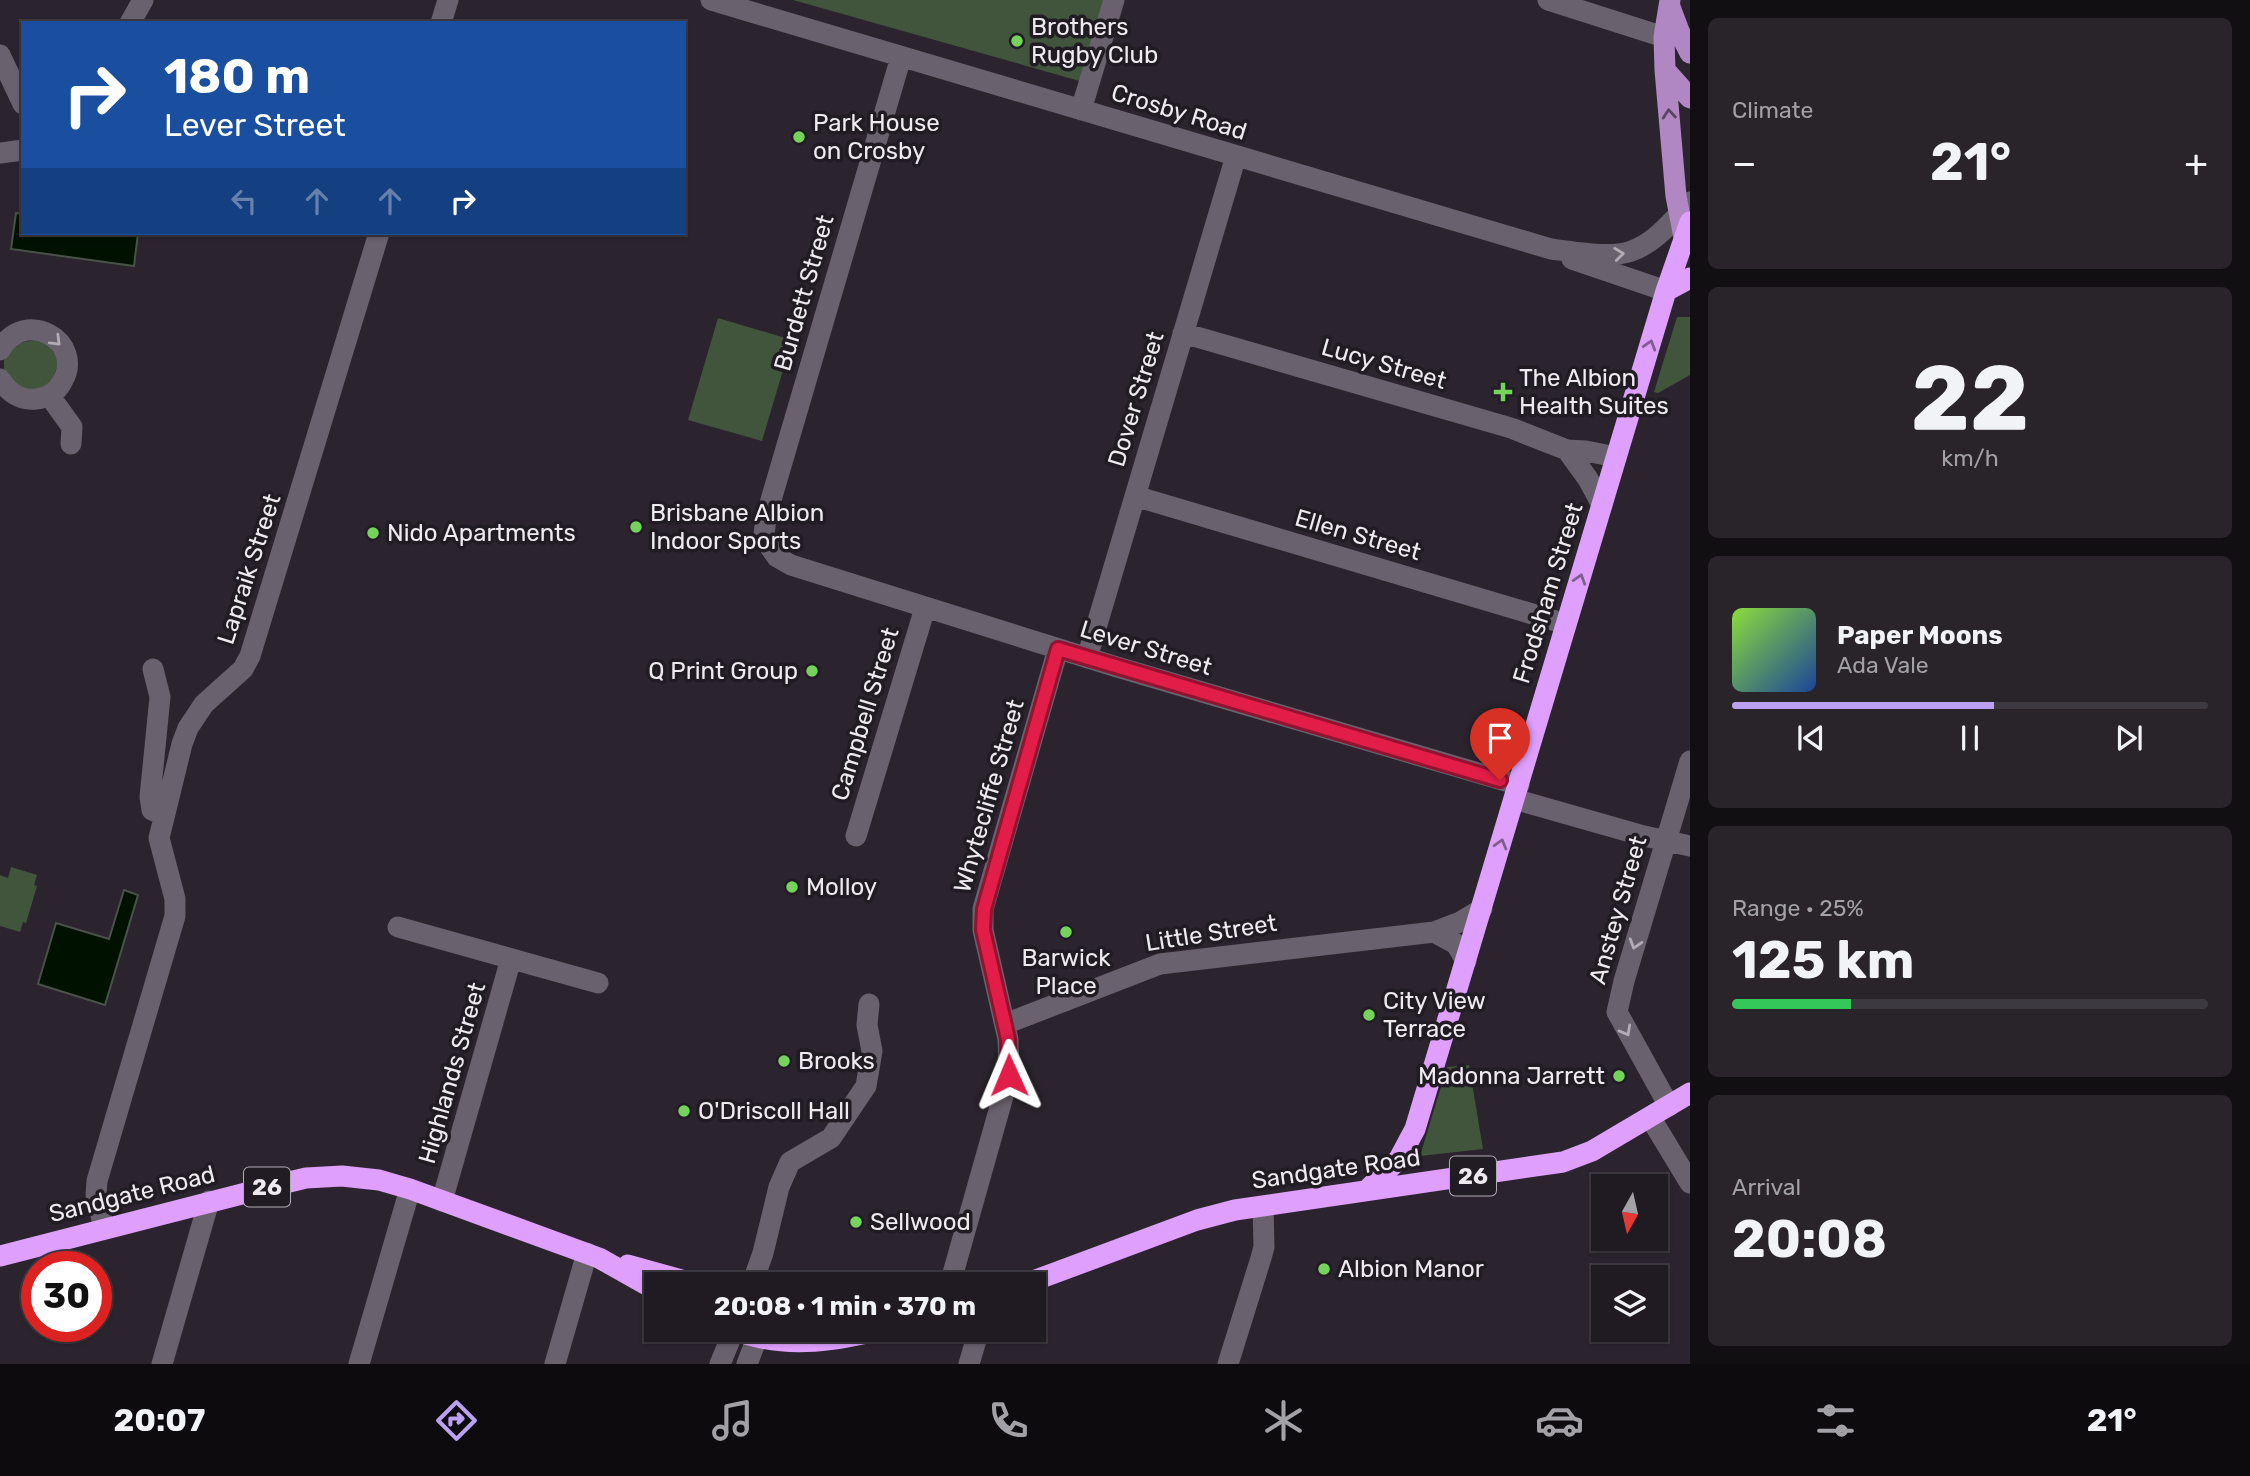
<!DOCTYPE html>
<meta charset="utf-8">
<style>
:root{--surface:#201b22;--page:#28242a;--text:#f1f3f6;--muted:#a2a1a5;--line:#3d3940;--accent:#bca0f2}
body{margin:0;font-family:Rubik,sans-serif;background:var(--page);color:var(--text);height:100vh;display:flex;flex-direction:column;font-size:26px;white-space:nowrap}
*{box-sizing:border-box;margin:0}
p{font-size:23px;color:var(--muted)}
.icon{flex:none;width:38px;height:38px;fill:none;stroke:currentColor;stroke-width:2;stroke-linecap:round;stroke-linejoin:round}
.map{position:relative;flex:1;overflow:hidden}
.drawer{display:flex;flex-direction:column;gap:18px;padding:18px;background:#120f13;width:560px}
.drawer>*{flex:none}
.top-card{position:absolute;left:21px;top:21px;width:665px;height:214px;border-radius:0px;box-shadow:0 2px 5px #0004,0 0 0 2px var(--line);background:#1a4fa0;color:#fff;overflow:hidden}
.needle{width:46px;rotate:188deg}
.buttons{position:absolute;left:1591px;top:1174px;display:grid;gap:14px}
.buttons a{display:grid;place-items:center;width:77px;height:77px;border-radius:0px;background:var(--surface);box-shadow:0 2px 5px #0004,0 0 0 2px var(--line);font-size:35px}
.speed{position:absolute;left:21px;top:1251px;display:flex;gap:14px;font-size:35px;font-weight:700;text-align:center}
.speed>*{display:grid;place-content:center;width:91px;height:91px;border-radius:50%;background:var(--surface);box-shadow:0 2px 5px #0004,0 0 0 2px var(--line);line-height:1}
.speed .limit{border:10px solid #d22;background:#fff;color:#111}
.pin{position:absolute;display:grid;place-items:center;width:60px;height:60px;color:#fff;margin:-72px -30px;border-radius:50% 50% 50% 0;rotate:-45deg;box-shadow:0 0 7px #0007}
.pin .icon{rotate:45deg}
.me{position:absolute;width:77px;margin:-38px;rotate:359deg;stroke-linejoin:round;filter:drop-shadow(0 0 5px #0008)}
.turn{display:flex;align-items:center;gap:24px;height:147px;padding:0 28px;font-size:32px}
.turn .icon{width:91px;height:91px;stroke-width:2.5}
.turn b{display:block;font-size:49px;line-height:60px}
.lanes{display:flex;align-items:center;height:66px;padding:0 28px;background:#0003;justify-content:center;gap:35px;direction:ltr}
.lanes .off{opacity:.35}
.big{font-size:52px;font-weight:700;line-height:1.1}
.drawer .card{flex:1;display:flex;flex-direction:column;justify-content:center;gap:10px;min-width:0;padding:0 24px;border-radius:10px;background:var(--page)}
.drawer .dial{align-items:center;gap:0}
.dial b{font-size:91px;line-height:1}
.song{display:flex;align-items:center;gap:21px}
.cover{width:84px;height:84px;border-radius:10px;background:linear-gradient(135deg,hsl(90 70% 55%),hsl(220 70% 35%))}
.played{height:7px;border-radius:4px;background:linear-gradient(90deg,var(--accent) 55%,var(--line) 55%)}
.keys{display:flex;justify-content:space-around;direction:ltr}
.heat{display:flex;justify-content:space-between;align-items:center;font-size:38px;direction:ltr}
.charge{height:10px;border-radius:5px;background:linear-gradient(90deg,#34c759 25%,var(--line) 0)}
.trip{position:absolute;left:644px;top:1272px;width:402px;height:70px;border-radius:0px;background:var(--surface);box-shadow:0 2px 5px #0004,0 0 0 2px var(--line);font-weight:700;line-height:70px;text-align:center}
.tab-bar{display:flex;height:112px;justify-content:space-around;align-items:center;background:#0d0b0e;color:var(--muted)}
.tab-bar .icon{width:49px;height:49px}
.tab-bar .selected{color:var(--accent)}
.tab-bar b{font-size:32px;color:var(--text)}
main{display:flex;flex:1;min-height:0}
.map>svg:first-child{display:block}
</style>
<main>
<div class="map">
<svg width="1690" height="1364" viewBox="0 0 1690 1364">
<rect width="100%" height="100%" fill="#2b242e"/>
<path fill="#41543c" d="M793,0h313l-23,82z
M1677,317h13v58l-32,18 -4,-1z
M718,318l74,22 -30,101 -74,-21z
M42,338l18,21 -10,26 -22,7 -6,-1 -18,-20v-12l7,-14z
M11,867l26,8 -3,10 3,1 -11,37 -3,-1 -3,10 -20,-6v-51l8,3z
M1469,1065l14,84 -63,7 27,-89z"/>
<path fill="#011100" stroke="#485248" stroke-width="2" d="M16,213l7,1v19h115l-4,33 -123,-17z
M124,890l14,5 -33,110 -67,-21 18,-61 53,16z"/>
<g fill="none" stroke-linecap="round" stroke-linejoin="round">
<path stroke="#69616d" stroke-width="21" d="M711,0l840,249c75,10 87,13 139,-47
M1548,0l116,37
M130,23l13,-23
M441,23l7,-23
M0,55l23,49
M901,57l-135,460 -2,18 4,9 9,13 14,8 326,102 402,118
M1081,110l33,-110
M0,153l23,-3
M1572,259l94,32
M1183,333l328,95 56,22 19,1 30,6
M0,350c25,-44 86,-8 62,32 -5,10 -15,16 -26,17 -16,2 -28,-7 -36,-20
M49,395l23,32 -1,17
M1567,450l21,29 14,26
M1135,496l431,128
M1087,658l149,-502
M153,669l7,28 -10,100 2,13 12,5
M1514,799l130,37 46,10
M856,836l69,-228
M398,927l200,56
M1434,932l22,12 10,17
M1005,1024l155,-60 274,-32 26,-10 22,-13
M1669,1106l-52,-94 7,-31 66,-220
M1650,1117l40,66
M442,1201l69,-242
M104,1228l-8,-33 1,-14 78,-265v-17l-16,-61 23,-94 6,-16 16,-24 39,-35 7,-13 129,-423
M752,1284l11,-31 16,-66 11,-25 41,-24 35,-52 6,-35 -5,-26 2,-21
M950,1284l59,-209 -1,-36 -25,-109v-21l75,-260
M162,1364l47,-163
M359,1364l51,-175
M555,1364l32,-111
M720,1364l14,-34
M747,1364l10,-26
M969,1364l10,-34
M1228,1364l33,-106 3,-11 -1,-41"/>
<path stroke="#b086c3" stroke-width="21" d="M1670,0l-6,37 1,33 11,126 8,41
M1670,7l9,24 11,22
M1665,70l25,28"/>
<path stroke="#df9ffd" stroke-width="21" d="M1666,291l24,-13
M1367,1190l32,-31 16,-30 251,-838 24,-69
M0,1256l285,-73 21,-5 36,-2 37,4 31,9 189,69 57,32
M628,1265l68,19
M1025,1284l172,-64 38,-10 328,-48 29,-11 98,-58
M734,1330c49,19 96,12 146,0"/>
</g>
<defs><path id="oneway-chevron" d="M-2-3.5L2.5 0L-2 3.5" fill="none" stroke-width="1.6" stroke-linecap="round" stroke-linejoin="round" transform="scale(1.75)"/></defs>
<use stroke="#5a4664" href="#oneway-chevron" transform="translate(1669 114) rotate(-95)"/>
<g stroke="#b2acb5">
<use href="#oneway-chevron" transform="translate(1619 254) rotate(-7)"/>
<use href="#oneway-chevron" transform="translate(56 341) rotate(45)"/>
<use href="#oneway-chevron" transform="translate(1635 944) rotate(107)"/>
<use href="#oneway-chevron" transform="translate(1626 1031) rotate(61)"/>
</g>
<g stroke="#805d90">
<use href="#oneway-chevron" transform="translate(1650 345) rotate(-73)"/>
<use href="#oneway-chevron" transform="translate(1580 579) rotate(-73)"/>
<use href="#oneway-chevron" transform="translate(1501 844) rotate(-74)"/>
</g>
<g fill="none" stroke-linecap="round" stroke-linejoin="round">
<g stroke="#92132f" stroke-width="18">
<path id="route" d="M1009,1075l-1,-36 -25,-109 1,-21 74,-260 442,131"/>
</g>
<use href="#route" stroke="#e11d48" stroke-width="12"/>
</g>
<g fill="#75d25b" stroke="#211b24" stroke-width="2.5">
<circle cx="1017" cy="41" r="7"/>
<circle cx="799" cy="137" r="7"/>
<path d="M1499.5 381.5h7v7h7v7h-7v7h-7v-7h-7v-7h7z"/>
<circle cx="636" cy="527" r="7"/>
<circle cx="373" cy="533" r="7"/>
<circle cx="812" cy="671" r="7"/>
<circle cx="792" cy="887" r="7"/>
<circle cx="1066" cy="932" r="7"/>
<circle cx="1369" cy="1015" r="7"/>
<circle cx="784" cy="1061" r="7"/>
<circle cx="1619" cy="1076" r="7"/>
<circle cx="684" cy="1111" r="7"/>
<circle cx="856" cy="1222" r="7"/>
<circle cx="1324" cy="1269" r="7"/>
</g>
<g text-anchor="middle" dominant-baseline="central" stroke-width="7" stroke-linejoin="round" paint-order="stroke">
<g fill="#211b24" stroke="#b0acb3" stroke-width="2">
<rect x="1450" y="1156.5" width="46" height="39" rx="5"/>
<rect x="244" y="1167.5" width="46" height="39" rx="5"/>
</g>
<g font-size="23" font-weight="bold" fill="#eeeaf0">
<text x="1473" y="1176">26</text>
<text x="267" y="1187">26</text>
</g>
<g font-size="24" fill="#eeeaf0" stroke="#211b24" text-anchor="start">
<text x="1031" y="27">Brothers<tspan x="1031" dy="28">Rugby Club</tspan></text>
<text x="813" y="123">Park House<tspan x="813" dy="28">on Crosby</tspan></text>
<text x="1519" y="378">The Albion<tspan x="1519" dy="28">Health Suites</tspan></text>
<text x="650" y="513">Brisbane Albion<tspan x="650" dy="28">Indoor Sports</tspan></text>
<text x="387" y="533">Nido Apartments</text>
<text x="798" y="671" text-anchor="end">Q Print Group</text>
<text x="806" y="887">Molloy</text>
<text x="1066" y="958" text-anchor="middle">Barwick<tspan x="1066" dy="28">Place</tspan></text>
<text x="1383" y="1001">City View<tspan x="1383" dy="28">Terrace</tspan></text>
<text x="798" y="1061">Brooks</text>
<text x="1605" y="1076" text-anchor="end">Madonna Jarrett</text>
<text x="698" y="1111">O'Driscoll Hall</text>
<text x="870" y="1222">Sellwood</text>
<text x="1338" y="1269">Albion Manor</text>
</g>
<g font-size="24" fill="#eeeaf0" stroke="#211b24">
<text transform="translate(1179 112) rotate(17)">Crosby Road</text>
<text transform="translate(804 293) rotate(-74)">Burdett Street</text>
<text transform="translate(1384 364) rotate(16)">Lucy Street</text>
<text transform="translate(1136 399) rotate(-73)">Dover Street</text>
<text transform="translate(1358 535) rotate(16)">Ellen Street</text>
<text transform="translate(249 569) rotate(-72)">Lapraik Street</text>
<text transform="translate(1548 593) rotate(-73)">Frodsham Street</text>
<text transform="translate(1146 648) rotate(17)">Lever Street</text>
<text transform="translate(865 714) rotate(-73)">Campbell Street</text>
<text transform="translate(989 796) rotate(-74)">Whytecliffe Street</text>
<text transform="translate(1618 910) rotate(-74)">Anstey Street</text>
<text transform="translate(1211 933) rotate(-9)">Little Street</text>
<text transform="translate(452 1073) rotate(-74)">Highlands Street</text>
<text transform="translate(1336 1169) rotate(-8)">Sandgate Road</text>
<text transform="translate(132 1194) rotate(-14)">Sandgate Road</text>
</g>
</g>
</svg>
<div class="buttons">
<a><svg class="needle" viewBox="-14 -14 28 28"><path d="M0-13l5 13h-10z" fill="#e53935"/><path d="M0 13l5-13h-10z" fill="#a2a1a5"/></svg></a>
<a><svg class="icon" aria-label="layers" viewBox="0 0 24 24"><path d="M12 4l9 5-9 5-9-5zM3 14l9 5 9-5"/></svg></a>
</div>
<div class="speed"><div class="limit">30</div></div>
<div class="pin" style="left:1500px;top:780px;background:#d93025"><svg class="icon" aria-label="arrive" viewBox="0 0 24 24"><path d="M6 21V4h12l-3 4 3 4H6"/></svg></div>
<svg class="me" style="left:1009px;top:1075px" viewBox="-20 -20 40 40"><path d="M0-17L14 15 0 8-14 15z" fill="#e11d48" stroke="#fff" stroke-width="4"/></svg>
<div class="trip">20:08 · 1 min · 370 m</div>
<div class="top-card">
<div class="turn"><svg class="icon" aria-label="right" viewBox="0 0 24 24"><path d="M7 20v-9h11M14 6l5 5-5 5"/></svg><div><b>180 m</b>Lever Street</div></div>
<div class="lanes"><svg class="icon off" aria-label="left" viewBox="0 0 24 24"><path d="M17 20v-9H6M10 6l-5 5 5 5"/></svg><svg class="icon off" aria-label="ahead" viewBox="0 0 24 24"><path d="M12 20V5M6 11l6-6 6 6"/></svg><svg class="icon off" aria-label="ahead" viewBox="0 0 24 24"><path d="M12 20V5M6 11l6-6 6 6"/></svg><svg class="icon" aria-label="right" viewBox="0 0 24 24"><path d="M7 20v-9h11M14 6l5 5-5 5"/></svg></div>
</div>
</div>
<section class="drawer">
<div class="card"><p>Climate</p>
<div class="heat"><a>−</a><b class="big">21°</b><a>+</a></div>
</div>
<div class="card dial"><b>22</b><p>km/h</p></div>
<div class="card">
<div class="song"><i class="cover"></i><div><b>Paper Moons</b><p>Ada Vale</p></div></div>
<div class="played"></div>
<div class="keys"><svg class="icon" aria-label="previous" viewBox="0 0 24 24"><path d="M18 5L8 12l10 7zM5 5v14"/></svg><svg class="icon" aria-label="pause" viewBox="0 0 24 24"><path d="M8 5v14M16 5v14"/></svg><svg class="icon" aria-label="next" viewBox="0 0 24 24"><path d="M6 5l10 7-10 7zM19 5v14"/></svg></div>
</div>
<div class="card"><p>Range · 25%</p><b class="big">125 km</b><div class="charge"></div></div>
<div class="card"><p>Arrival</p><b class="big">20:08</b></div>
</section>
</main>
<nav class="tab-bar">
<b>20:07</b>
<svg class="icon selected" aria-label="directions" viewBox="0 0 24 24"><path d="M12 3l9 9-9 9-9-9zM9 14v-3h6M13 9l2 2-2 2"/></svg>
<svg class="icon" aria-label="music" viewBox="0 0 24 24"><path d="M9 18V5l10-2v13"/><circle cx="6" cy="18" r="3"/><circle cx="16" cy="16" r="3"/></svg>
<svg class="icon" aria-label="phone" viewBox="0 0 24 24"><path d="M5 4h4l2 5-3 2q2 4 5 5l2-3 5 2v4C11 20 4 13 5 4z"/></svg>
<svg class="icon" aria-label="climate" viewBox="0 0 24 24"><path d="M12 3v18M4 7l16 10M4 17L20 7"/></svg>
<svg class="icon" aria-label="car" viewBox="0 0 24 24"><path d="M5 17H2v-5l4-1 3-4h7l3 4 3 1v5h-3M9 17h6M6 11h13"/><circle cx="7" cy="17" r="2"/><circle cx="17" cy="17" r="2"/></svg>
<svg class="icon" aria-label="filters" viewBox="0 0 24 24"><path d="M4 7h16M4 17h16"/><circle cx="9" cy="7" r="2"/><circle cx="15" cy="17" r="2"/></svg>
<b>21°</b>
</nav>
